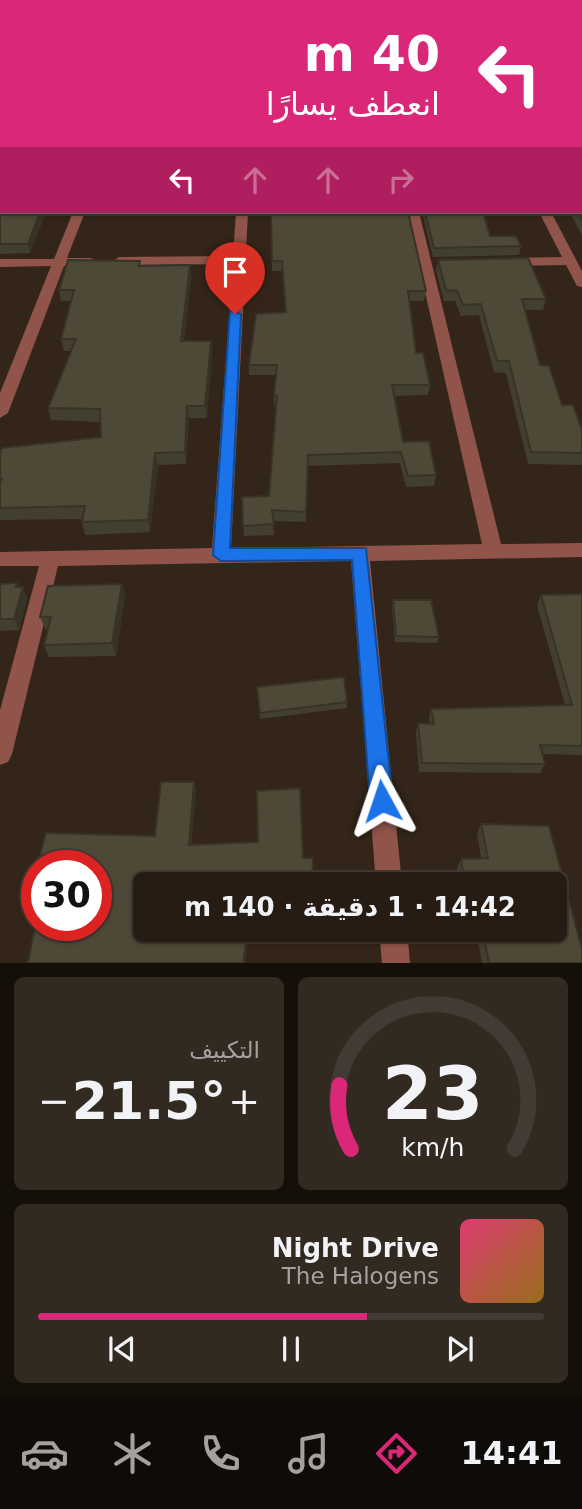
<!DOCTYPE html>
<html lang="ar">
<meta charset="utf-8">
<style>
:root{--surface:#261c13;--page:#322921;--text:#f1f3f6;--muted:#a4a1a0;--line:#423a33;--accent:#db2777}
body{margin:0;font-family:"DejaVu Sans","Noto Naskh Arabic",sans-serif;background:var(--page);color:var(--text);direction:rtl;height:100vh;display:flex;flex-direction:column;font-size:26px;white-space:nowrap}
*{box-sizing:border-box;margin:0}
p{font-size:23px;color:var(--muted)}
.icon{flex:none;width:38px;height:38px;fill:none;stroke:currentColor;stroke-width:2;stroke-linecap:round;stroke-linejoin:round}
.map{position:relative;height:963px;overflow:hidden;direction:ltr}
.side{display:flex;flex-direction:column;gap:14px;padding:14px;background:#150f0a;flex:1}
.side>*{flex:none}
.guide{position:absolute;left:0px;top:0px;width:583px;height:214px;box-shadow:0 2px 5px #0004,0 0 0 2px var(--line);direction:rtl;background:#db2777;color:#fff;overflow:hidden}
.speed{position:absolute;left:21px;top:850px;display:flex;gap:14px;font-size:35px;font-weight:700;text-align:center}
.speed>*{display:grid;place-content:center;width:91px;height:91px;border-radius:50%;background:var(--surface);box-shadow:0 2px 5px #0004,0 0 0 2px var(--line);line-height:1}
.speed .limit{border:10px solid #d22;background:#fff;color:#111}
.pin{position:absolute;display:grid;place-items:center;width:60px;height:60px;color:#fff;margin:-72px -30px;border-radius:50% 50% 50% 0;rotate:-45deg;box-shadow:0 0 7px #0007}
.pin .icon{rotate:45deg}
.me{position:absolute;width:77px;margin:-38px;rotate:355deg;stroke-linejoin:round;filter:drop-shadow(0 0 5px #0008)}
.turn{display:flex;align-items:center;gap:24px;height:147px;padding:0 28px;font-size:32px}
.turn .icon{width:91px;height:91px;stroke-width:2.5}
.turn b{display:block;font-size:49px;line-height:60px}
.lanes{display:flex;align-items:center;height:66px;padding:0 28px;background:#0003;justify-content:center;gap:35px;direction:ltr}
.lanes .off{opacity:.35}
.big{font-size:52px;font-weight:600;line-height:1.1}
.side .tile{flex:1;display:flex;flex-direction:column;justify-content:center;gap:10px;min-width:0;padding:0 24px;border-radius:10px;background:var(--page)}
.side .dial{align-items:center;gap:0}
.dial svg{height:182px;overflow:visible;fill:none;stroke:var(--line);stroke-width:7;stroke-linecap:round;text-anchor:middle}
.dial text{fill:var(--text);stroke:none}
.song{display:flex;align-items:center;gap:21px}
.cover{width:84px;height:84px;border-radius:10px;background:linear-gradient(135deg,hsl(340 70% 55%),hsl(40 70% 35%))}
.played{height:7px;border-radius:4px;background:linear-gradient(90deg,var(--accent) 65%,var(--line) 65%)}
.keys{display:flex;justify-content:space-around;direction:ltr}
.heat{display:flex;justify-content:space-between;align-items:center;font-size:38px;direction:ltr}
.side .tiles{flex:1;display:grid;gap:14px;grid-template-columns:1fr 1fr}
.tile:last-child{grid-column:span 2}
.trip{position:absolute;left:133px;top:872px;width:434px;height:70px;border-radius:10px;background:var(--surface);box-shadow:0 2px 5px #0004,0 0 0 2px var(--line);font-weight:600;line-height:70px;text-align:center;direction:rtl}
.menu{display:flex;height:112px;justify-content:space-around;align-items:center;background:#0f0b08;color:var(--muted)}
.menu .icon{width:49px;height:49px}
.menu .current{color:var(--accent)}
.menu b{font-size:32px;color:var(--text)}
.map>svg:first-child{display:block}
</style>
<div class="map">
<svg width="582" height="963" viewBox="0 0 582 963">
<rect width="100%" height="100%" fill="#332519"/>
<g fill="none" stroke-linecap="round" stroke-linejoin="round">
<path fill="#90544a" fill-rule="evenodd" d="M73,212h12l-18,46h24l6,4 -6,4h-27l-56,147 -8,5v-25l51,-127 -51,1v-8h54z
M236,212h12l-17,336 251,-4 -75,-332h12l82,332 81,-1v14l-212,4 32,323h-26l-25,-323 -293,5 -46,188 -4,8 -8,3v-55l39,-144h-39v-14l212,-4 21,-284 -114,1 -6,-4 6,-4 114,-1z
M539,212h12l31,59v16l-5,-1 -11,-21 -58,1 -6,-4 6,-4 54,-1z
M379,929h28l3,34h-28z"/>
</g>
<path fill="#433f2f" d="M0,0h582v23l-580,-21v59h-2z
M582,59v177l-12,-24h11z
M2,61v151h44l-16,41 -30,1v-176l1,-3 -1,-6h1z
M271,212l155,79 -2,10h-15l7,52 14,32 -2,10 -34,1 9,46 33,33 -2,11 -28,1 -6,-24 -92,3 -2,56 -33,-1 1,14 -30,1 -2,-39 27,-1 7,-90h-2v-11l2,-20h-27v-10l36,-53 -3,-41h-10z
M422,212h61l7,24 31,10 -2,9 -86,2z
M438,260l108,39 -3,11h-18l15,55 22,40 20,25v35l-54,-1 -22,-91 -12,-1 -15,-57 -18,1 -6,-15h-11l-8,-30z
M140,261v5l50,-1 1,12 -7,64h27l1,12 -5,65h-18l-3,46 -28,1 -8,67 -65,3 -3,-13 1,-3 -83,1v-68l101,-15 -1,-15 -49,-2 -3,-12 23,-57h-7l-3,-12 10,-38h-10l-2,-11z
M0,584l23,3 4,12 -8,31 -19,1z
M122,584l3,12 -9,60 -67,1 -5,-12 4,-16h-3l-5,-12z
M582,594v161l-40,-1 3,10 -5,9 -121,-1 -3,-40 2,-9h12l-1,-4 2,-10 134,-4 -28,-100 4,-10z
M393,600l46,37 -2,6 -42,-1 -3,-36z
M257,693l90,9v6l-87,11z
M481,824l68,2 33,123v14h-100l-6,-34h79v-45h-96l-2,-16 4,-9 20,-1 -4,-24z"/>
<path fill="#373326" d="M40,212h6l-16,41 -2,-9z
M190,265l1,12 -9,76 -1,-12z
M211,341l1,12 -5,65 -2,-12z
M187,406l2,12 -3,46 -1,-12z
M155,453l3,12 -8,67 -2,-12z
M17,583l4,10 2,-6 4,12 -8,31 -5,-11z
M122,584l3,12 -9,60 -4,-13z
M194,782l2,9 -5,63 -2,-9z
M248,929h2l-5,34h-2z"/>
<path fill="#4e4937" stroke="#373326" stroke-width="2" d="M0,0h582v16h-1v-14h-579v13h-2z
M2,17v37h-2v-35z
M581,25h1v27h-1z
M581,59h1v112h-1z
M2,73v139h38l-12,32h-28v-166z
M581,172l1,3v46l-4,-9h3z
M271,212h137l18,79h-18l8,62h7l7,32h-38l11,57 26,-1 7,34 -28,1 -7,-24 -93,3 -2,57 -34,-2 2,14 -31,2 -1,-29 27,-1 8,-100 -3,-1 3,-30h-28l7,-51 30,-2 -4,-51h-10z
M425,212h58l7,24h26l5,10 -87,2z
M528,258l18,41h-24l18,66 9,1 13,39h11l9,25v23l-51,-1 -22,-91h-12l-16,-57 -18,1 -6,-14 -11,-1 -8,-30z
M68,260l72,1 -1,5 51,-1 -9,76h30l-6,65h-18l-2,46 -30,1 -7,67 -66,2 3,-16 -85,2v-25l2,-4h-2v-27l2,-4 99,-11 -1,-28 -52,-1 28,-69h-15l13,-49h-15z
M17,583l-1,4h7l-9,32h-14v-35z
M122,584l-10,59 -68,2 7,-28h-11l8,-31z
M582,594v152l-42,-1 5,19 -123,-1 -4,-40 16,1 -3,-15 141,-4 -31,-110z
M393,600h38l8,37 -43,-1z
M344,677l3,25 -87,11 -3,-26z
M161,782h33l-5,63 69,-3 -1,-51 43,-3 3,70h10l-1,26h-167v45h103l-5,34h-215l9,-47v10h59v-60h-59l9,-33 109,3z
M481,824l68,2 33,123v14h-93l-7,-34h73v-45h-90l-4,-25 27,-1z
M37,869v20h-5z"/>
<path fill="#1a73e8" stroke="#114b97" stroke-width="2" d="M230,311l11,3 -11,234h136l27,253 -4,8 -7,3 -8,-3 -4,-8 -18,-241 -131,1 -8,-6z"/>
</svg>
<div class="speed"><div class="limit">30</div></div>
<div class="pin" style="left:235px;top:314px;background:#d93025"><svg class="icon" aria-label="arrive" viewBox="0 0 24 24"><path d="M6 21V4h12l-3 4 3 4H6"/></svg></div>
<svg class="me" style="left:382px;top:801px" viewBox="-20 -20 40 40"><path d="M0-17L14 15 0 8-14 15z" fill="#1a73e8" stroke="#fff" stroke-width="4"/></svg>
<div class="trip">14:42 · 1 دقيقة · 140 m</div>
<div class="guide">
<div class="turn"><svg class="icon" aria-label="left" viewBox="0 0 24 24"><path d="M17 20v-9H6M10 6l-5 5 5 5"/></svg><div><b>40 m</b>انعطف يسارًا</div></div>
<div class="lanes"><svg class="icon" aria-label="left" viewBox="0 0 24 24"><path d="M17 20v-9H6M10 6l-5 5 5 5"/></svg><svg class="icon off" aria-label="ahead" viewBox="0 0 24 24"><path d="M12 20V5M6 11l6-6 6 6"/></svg><svg class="icon off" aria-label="ahead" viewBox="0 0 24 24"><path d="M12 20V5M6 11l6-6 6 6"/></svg><svg class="icon off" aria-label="right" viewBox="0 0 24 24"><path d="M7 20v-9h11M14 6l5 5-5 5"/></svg></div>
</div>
</div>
<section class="side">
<div class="tiles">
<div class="tile dial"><svg viewBox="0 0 100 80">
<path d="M14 69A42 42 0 1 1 86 69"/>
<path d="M14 69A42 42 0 0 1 9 41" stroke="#db2777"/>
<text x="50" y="56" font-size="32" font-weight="700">23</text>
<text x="50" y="72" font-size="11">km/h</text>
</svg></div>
<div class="tile"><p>التكييف</p>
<div class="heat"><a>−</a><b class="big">21.5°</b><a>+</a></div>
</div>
<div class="tile">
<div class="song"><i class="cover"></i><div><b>Night Drive</b><p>The Halogens</p></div></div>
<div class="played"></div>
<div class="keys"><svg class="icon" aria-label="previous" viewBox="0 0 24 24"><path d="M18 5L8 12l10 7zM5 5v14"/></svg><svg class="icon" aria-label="pause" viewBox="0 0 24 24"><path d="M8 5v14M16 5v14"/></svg><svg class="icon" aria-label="next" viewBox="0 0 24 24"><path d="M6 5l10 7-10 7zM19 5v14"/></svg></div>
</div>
</div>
</section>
<nav class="menu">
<b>14:41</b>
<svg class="icon current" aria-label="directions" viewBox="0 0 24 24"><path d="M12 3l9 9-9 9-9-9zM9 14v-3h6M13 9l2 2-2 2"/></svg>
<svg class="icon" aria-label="music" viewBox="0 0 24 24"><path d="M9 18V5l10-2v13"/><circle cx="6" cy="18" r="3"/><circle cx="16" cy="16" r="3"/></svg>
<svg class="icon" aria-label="phone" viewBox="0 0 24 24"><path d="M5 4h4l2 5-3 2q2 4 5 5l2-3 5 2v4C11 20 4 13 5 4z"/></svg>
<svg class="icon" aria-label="climate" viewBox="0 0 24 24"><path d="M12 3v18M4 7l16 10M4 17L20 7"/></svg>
<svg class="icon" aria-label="car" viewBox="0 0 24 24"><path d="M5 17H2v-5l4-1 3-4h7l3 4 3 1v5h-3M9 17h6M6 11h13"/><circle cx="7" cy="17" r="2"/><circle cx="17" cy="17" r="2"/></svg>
</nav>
